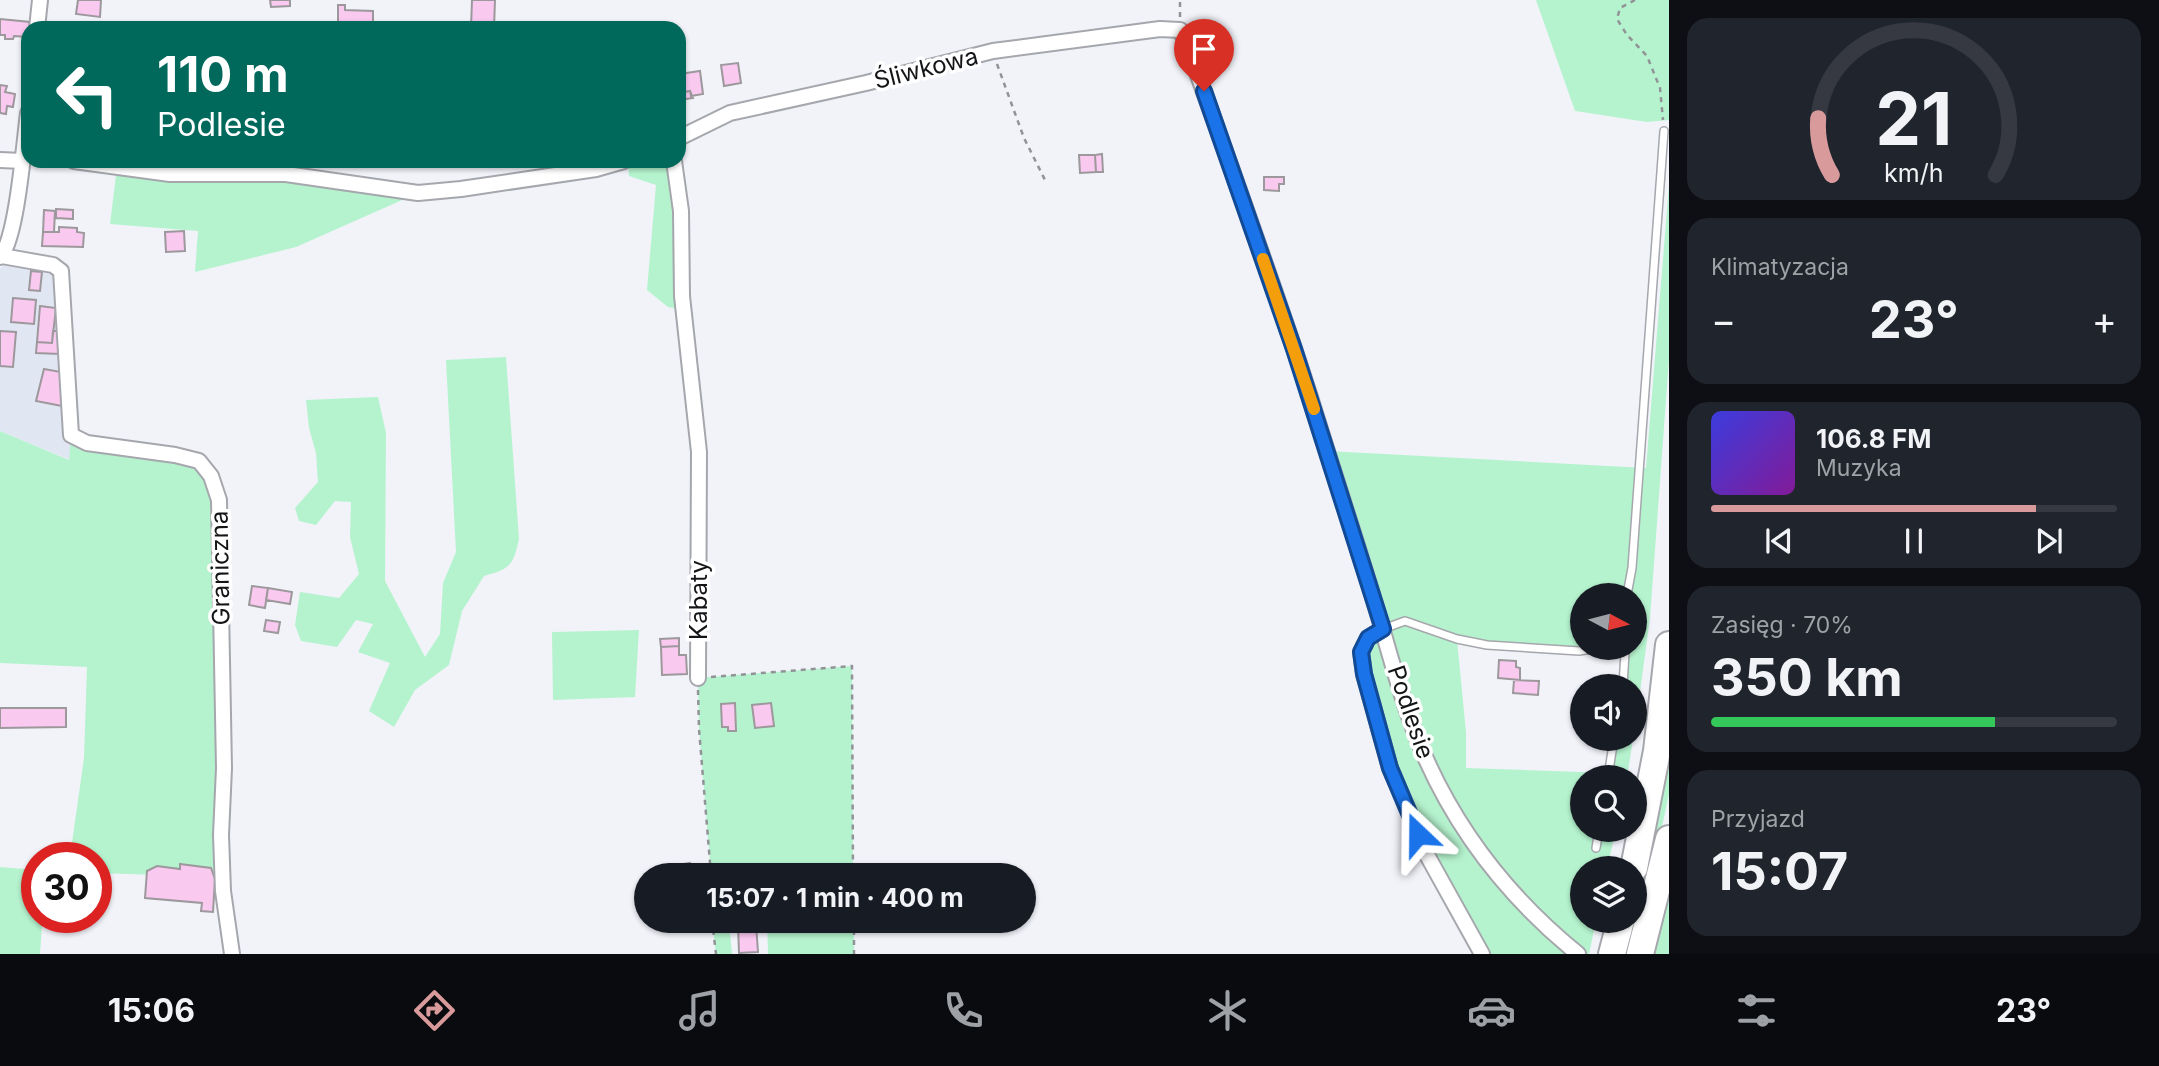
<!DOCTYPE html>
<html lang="pl">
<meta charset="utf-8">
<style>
:root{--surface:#171b24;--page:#20242c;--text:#f1f3f6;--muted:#9ea1a6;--line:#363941;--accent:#d99a9c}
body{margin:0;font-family:Inter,sans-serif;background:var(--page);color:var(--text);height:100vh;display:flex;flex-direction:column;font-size:26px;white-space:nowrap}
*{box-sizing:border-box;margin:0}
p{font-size:23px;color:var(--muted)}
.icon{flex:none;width:38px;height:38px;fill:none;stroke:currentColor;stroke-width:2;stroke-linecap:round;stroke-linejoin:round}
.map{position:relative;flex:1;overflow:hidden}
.panel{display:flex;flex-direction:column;gap:18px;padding:18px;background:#0d0f14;width:490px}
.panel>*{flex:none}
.banner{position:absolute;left:21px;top:21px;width:665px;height:147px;border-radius:21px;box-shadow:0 2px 5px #0004;background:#00695c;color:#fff;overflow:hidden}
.needle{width:46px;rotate:97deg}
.buttons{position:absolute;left:1570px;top:583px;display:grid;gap:14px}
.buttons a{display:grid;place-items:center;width:77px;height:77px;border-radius:50%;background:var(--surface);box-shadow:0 2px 5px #0004;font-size:35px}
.speed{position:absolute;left:21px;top:842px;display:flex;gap:14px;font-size:35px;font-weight:700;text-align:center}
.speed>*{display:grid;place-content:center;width:91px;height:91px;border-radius:50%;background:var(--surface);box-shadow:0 2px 5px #0004;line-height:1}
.speed .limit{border:10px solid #d22;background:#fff;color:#111}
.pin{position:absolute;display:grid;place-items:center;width:60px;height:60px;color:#fff;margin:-72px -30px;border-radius:50% 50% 50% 0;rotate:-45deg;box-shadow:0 0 7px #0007}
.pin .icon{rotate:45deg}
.me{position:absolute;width:77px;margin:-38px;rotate:337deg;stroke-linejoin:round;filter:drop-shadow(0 0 5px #0008)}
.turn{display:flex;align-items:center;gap:24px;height:147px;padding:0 21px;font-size:32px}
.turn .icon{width:91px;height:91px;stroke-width:2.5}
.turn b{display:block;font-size:49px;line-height:60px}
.big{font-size:52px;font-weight:700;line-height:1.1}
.panel .widget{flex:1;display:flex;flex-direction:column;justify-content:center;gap:10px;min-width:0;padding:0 24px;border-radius:21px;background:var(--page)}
.panel .dial{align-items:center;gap:0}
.dial svg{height:182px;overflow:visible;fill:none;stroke:var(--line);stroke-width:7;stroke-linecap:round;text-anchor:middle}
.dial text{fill:var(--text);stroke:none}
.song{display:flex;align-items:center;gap:21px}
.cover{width:84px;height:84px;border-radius:10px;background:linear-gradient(135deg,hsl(240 70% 55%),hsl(290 70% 35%))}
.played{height:7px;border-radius:4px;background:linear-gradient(90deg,var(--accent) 80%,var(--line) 80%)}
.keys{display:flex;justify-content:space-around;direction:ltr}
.heat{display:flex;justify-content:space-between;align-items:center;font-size:38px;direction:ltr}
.charge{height:10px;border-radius:5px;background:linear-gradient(90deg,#34c759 70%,var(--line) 0)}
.trip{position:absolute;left:634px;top:863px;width:402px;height:70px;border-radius:35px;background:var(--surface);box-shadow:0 2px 5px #0004;font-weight:700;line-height:70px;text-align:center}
.menu{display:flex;height:112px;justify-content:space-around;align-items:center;background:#090b0e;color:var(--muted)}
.menu .icon{width:49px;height:49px}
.menu .selected{color:var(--accent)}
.menu b{font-size:32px;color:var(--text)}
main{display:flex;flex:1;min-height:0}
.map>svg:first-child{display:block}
</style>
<main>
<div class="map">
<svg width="1669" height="954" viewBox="0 0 1669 954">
<rect width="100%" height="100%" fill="#f1f3f9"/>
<path fill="#e1e6f3" d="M10,257l51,14 10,164 -1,25 -70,-29v-162z"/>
<path fill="#b5f3ce" d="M1536,0h133v120l-22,2 -72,-11z
M628,161h46l9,149 -15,-3 -21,-17 9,-105 -27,-9z
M117,167l169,7 132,19 -122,54 -101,25 3,-41 -88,-7z
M1669,185v174l-19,259 -15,111 -1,-43h-11v-38h11v-53h-52v53l-3,3 -122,-11 9,92v36l142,5 6,-34h19l-6,38h-45v53h34l-9,38h-25v52l14,1 -7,33h-107l-92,-186 -29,-116 22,-24 -56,-177 319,17z
M506,357l13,182c-6,27 -9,30 -35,37l-22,35 -13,54 -34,25 -21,37 -25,-16 21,-48 -32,-11 15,-28 -17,-4 -19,27 -36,-6 -6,-16 5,-33 39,6 20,-24 -9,-37 1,-35 -16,-1 -19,24 -17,-4 -4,-13 23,-26 -2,-29 -7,-25 -3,-28 72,-3 8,36 -1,148 40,76 15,-23 3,-51 13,-31 -10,-192z
M0,431l69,29 2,-25 128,26 20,39 4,377 -127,-4v-15l-26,-1 14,-99 3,-91 -87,-4z
M639,630l-4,67 -82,3 -1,-68z
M852,666l1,209h-142l-12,-146 -1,-51z
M1669,723v71l-17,80 -21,80h-9l9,-33 3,-1 1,-14 13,-57z
M0,867l37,3v47h30v4l-25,5 -2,28h-40z
M1669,895v59h-14z
M712,921h17l3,33h-16z
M767,921h87v33h-86z"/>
<path fill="#fac9f0" stroke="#9d989c" stroke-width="2" d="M78,0h23l-1,17 -24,-3z
M270,0h20v6l-19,1z
M472,0h23l-1,28h-23z
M338,5h7v5l28,1v14l-35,-1z
M0,19l30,3 -2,15 -14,-1 -1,3h-8v-4h-5z
M738,63l3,20 -17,3 -3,-21z
M700,71l3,23 -12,2 -1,-5 -11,2v-19z
M0,85l7,1 -2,6 10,2 -2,13 -6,-1 -1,8 -6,-1z
M690,91l3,7 -14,2v-7z
M1102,154l1,18h-7l-1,-17z
M1079,155h16l1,17 -16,1z
M419,161h27l-1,3 -8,-1 -1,2 -17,-2z
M1264,177h20v7h-5v7l-15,-1z
M56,209l17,1v9l-17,-1z
M44,210l11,1 -1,21h-11z
M59,227l18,1v4l7,1 -1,14 -41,-1 1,-14h16z
M184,231l1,20 -19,1 -1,-20z
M31,271l11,1 -2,19 -11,-1z
M13,298l23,2 -2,24 -23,-2z
M40,306l16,2 -4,35 -15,-1z
M0,331l16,1 -3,35 -13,-1z
M53,331h8l-1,23 -24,-1 1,-11 15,1z
M44,369l17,3 1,34 -26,-5z
M252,586l16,2 -3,20 -16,-3z
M268,588l24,4 -2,12 -24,-4z
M266,620l14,2 -2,11 -14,-2z
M679,638v8l-18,1 -1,-8z
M679,646v9h7l1,19 -25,1 -1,-28z
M1499,660l17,1v6l4,1v12l-22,-2z
M1514,680l25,1 -1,14 -25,-2z
M735,703l1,28h-8v-4h-6l-1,-23z
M771,703l3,23 -19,2 -3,-23z
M0,708h66v19l-66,1z
M690,863l1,12h-7l-1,-11z
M180,864l31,4 4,11 -2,33 -12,-1 1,-8 -57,-5 2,-27 10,-5 23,3z
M756,924l2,28 -19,1 -1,-28z"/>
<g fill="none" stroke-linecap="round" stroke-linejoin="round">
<g stroke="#a5a7ad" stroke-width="10">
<path id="lane" d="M1627,595l5,-27 32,-437
M1383,629l22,-8 52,18 30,6 92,6 20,-3
M1623,648l2,4 -2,34
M1608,777l6,-39
M1596,848l3,-18"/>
</g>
<g stroke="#a5a7ad" stroke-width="18">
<path id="street" d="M37,28l3,-28
M679,138l51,-25 136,-30 127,-32 167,-22 20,1 8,17c41,116 84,232 122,350 20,65 42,131 62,197 14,45 25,92 42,136 34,90 90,164 164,224
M0,160l22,1
M74,161l96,13h116l132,19 43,-4 135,-20 28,-8
M674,161l7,50 1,85 17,156 -1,226
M2,256l51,9 8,6 10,164 16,8 88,12 24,6 12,15 8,24 5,268 -3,67 2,56 9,63
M0,257c17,-17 24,-115 28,-144
M1383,629l-15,9 -7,14 3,22 26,94 37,87 55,99"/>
</g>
<g stroke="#a5a7ad" stroke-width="30">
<path id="highway" d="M1634,868l23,-117 12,-106
M1612,954l9,-34
M1640,954l29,-115"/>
</g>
<path stroke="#919397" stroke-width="2.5" stroke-dasharray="5 5" stroke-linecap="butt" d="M1635,0l-15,8 -3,11 10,16 20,21 13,32 3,32
M1180,17v-17
M997,64l27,74 21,42
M711,677l141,-11 1,209
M698,690l1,39 12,146
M712,920l4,34
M854,920v34"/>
<use href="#lane" stroke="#fff" stroke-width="7"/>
<use href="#street" stroke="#fff" stroke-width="14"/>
<use href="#highway" stroke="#fff" stroke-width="26"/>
</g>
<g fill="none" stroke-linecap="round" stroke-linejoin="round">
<g stroke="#114b97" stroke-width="18">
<path id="route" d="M1204,91l90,258 89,280 -15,9 -7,14 3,22 26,94 28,66"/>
</g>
<use href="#route" stroke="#1a73e8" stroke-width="12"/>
<path stroke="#f59e0b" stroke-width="12" d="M1263,259l51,150"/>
</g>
<g text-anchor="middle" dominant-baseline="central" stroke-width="7" stroke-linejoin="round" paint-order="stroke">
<g font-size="24" fill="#141517" stroke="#fff">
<text transform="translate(926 68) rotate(-14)">Śliwkowa</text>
<text transform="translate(220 568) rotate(-91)">Graniczna</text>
<text transform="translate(698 600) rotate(-90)">Kabaty</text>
<text transform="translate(1411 712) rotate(71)">Podlesie</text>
</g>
</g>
</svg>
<div class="buttons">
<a><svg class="needle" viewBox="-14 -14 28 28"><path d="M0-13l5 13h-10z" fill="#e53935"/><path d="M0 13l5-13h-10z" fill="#9ea1a6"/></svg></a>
<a><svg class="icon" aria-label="sound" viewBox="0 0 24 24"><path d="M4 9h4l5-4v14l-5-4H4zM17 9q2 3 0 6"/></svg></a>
<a><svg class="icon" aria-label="search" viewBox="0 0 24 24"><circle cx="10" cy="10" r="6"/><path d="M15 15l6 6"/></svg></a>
<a><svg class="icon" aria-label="layers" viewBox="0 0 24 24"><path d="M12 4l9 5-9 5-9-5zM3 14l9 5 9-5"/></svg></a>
</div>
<div class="speed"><div class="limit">30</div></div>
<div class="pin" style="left:1204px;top:91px;background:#d93025"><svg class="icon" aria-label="arrive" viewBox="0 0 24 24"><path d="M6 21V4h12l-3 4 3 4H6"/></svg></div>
<svg class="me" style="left:1418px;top:834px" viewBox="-20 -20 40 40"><path d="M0-17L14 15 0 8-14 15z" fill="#1a73e8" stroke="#fff" stroke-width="4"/></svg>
<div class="trip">15:07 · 1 min · 400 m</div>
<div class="banner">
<div class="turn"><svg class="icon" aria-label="left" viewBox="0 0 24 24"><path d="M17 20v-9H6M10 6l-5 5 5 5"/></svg><div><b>110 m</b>Podlesie</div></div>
</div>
</div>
<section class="panel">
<div class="widget dial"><svg viewBox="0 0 100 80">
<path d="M14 69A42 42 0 1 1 86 69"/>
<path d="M14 69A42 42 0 0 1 8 44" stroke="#d99a9c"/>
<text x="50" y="56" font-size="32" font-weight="700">21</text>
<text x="50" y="72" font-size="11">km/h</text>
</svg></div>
<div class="widget"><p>Klimatyzacja</p>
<div class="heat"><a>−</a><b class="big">23°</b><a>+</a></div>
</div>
<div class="widget">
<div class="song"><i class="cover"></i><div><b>106.8 FM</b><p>Muzyka</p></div></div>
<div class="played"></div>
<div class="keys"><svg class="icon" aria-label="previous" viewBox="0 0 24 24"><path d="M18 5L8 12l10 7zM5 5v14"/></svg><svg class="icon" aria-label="pause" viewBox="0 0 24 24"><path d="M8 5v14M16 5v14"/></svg><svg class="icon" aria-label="next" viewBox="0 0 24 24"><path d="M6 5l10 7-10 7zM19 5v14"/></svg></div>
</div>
<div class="widget"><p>Zasięg · 70%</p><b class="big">350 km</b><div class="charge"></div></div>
<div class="widget"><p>Przyjazd</p><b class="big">15:07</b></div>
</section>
</main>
<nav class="menu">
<b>15:06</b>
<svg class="icon selected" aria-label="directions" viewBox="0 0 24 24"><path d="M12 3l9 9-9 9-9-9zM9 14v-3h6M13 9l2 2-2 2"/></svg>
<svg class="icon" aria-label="music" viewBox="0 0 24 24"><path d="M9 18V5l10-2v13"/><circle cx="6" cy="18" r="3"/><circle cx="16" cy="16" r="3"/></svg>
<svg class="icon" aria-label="phone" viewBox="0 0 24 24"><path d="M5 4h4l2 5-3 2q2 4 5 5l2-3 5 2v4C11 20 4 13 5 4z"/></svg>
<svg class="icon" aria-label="climate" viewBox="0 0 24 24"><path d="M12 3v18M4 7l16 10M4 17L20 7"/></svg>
<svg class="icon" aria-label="car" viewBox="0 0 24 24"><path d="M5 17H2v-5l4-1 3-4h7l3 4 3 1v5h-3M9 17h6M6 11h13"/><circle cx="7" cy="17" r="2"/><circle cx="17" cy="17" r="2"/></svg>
<svg class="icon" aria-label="filters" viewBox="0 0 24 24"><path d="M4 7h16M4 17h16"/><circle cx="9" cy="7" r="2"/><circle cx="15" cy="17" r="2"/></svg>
<b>23°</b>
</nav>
